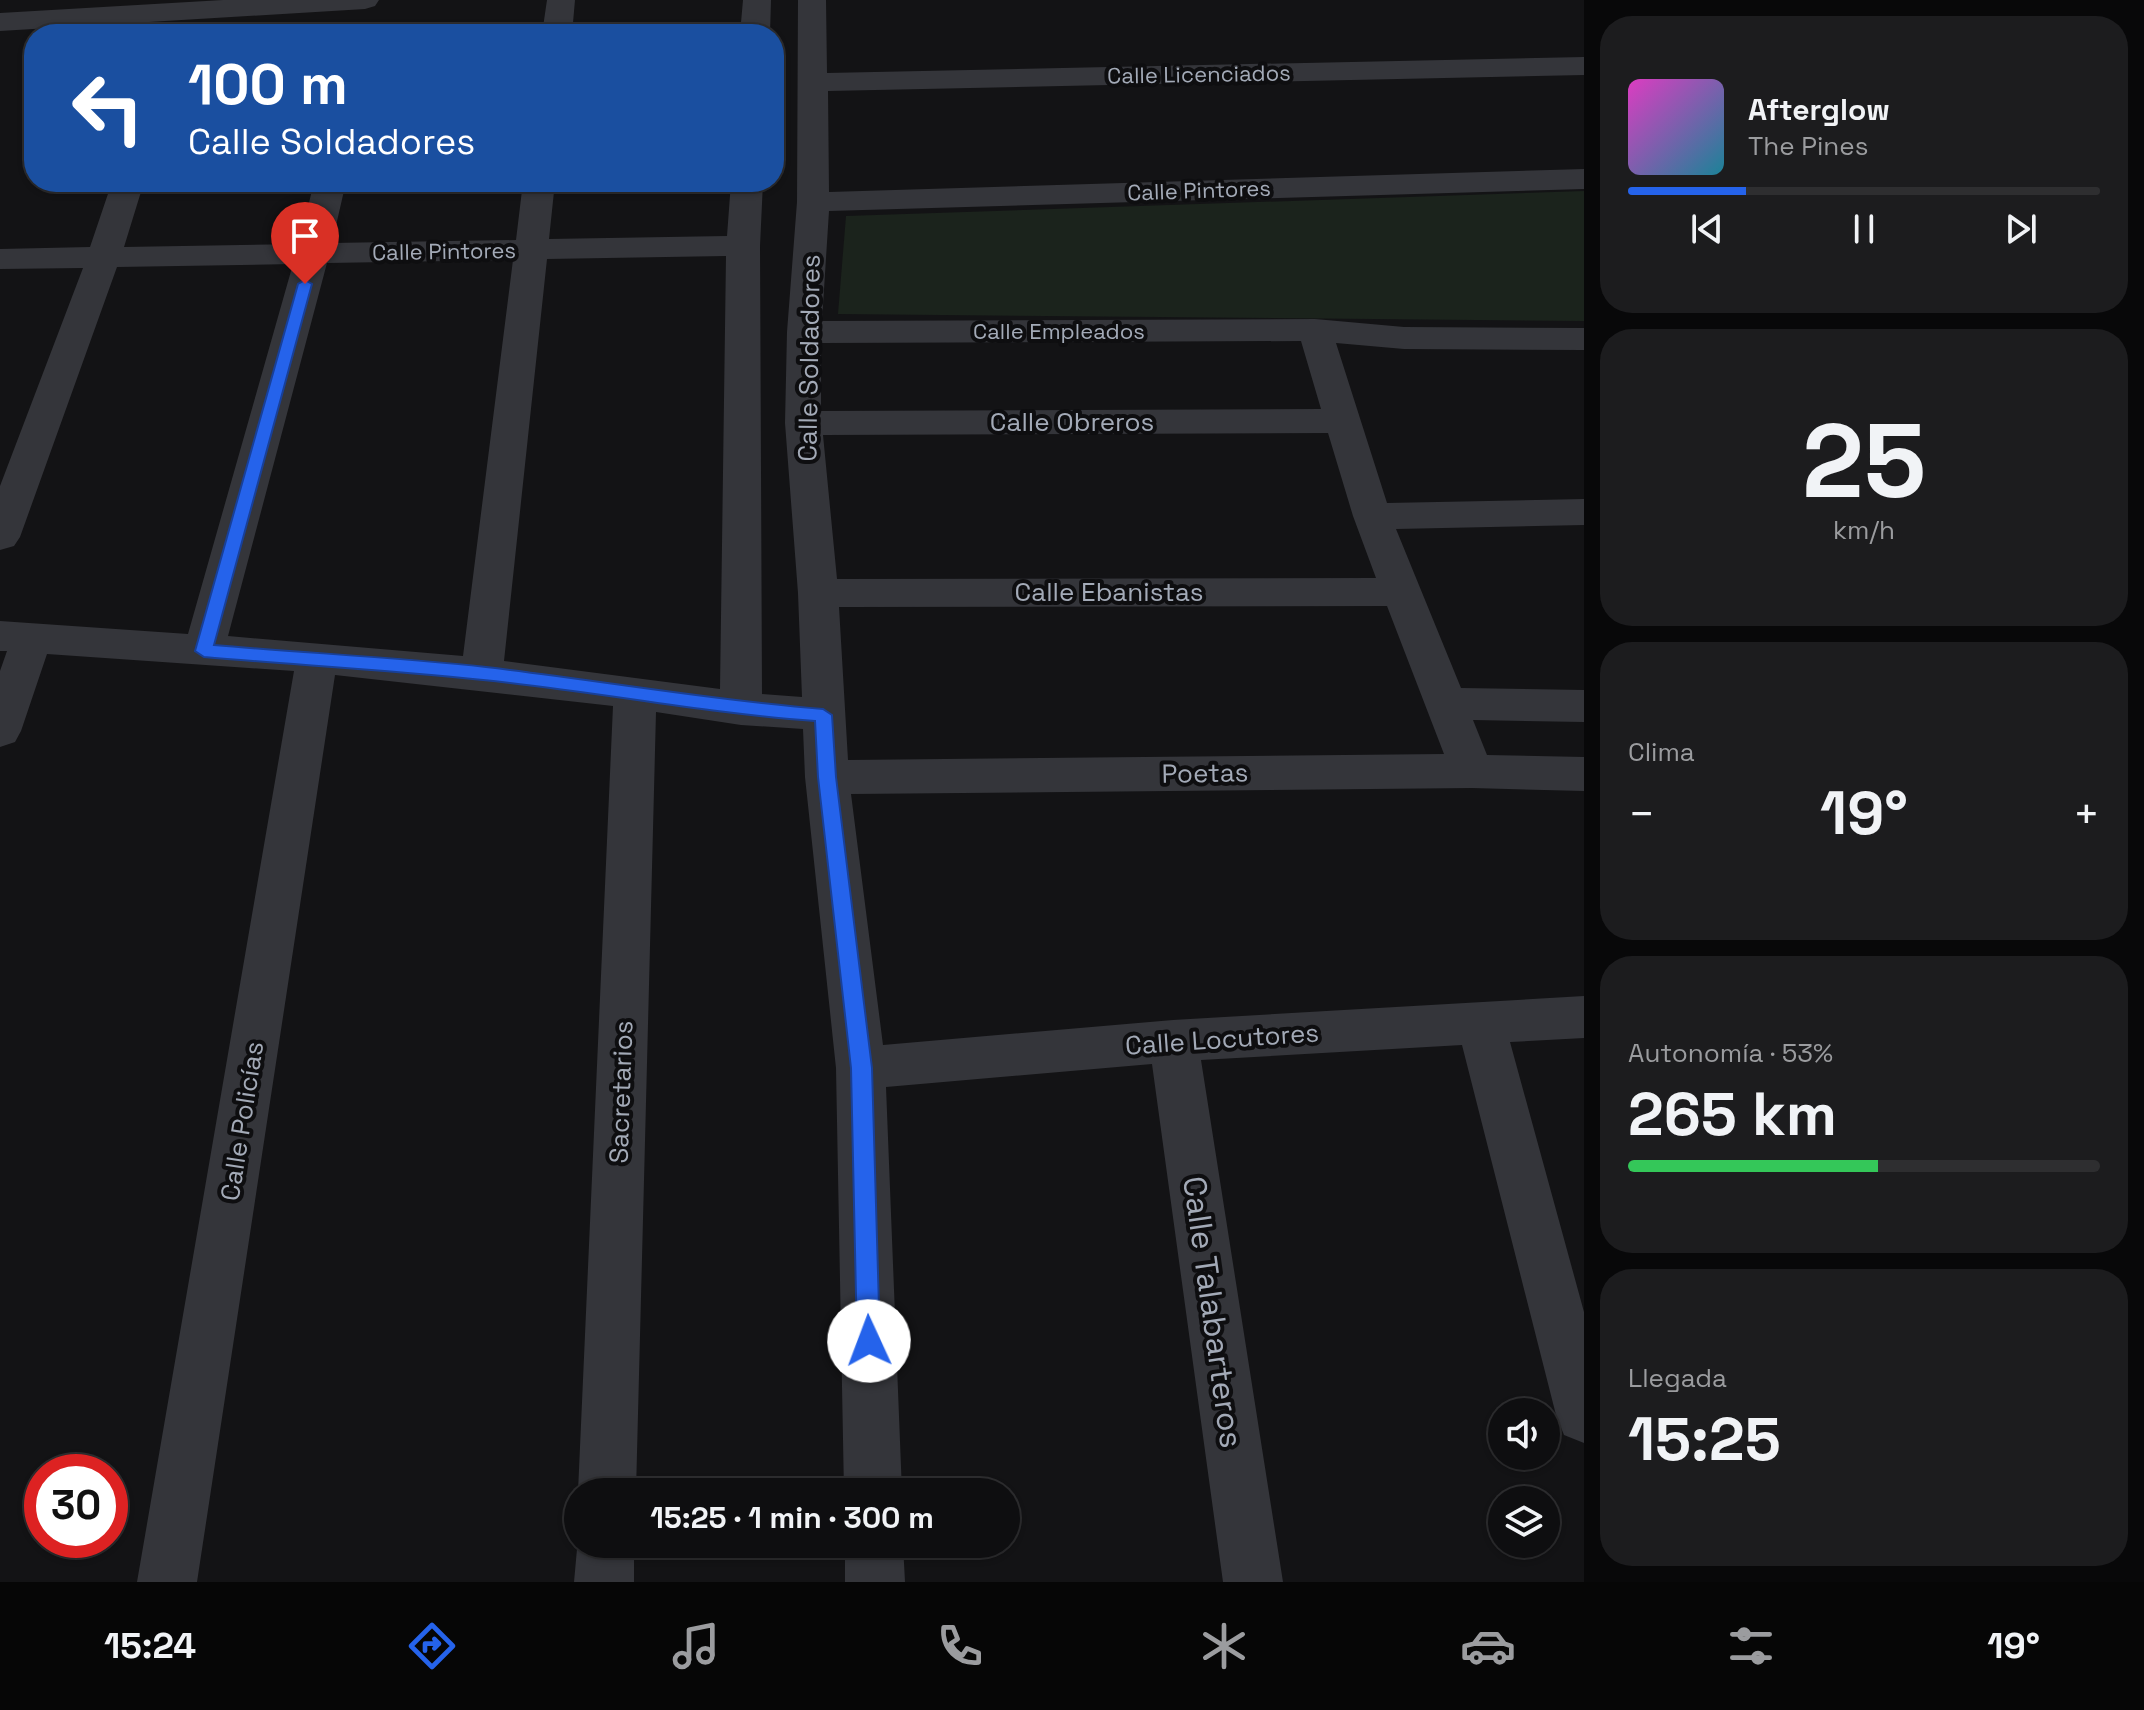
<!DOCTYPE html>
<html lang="es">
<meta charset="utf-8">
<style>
:root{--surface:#0e0e10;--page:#1c1c1e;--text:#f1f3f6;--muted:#9b9c9f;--line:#2e2e30;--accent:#2563eb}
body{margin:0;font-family:"Space Grotesk",sans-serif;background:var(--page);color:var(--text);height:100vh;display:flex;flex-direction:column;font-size:30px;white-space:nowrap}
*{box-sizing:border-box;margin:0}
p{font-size:26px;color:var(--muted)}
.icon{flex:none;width:44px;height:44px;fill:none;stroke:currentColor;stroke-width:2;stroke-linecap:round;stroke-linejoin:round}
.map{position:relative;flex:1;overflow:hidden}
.panel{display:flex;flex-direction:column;gap:16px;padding:16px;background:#080809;width:560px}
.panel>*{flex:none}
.banner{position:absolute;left:24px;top:24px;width:760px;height:168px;border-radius:32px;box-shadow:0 2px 6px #0004,0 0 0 2px var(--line);background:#1a4fa0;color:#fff;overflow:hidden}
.controls{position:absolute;left:1488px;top:1398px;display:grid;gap:16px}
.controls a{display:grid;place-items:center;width:72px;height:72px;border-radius:50%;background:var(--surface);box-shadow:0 2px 6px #0004,0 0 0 2px var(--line);font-size:40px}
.speed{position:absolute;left:24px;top:1454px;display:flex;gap:16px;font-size:40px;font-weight:700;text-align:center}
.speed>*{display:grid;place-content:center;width:104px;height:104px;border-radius:50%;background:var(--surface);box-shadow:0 2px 6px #0004,0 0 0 2px var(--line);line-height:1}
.speed .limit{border:12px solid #d22;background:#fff;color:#111}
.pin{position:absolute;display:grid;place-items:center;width:68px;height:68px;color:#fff;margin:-82px -34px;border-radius:50% 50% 50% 0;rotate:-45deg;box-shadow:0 0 8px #0007}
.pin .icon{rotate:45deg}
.me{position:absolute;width:88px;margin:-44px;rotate:358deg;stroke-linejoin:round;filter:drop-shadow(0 0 6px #0008)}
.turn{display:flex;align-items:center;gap:28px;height:168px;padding:0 32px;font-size:36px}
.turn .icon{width:104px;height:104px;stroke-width:2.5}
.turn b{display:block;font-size:56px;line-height:68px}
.big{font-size:60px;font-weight:800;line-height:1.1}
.panel .widget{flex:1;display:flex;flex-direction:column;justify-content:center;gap:12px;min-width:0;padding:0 28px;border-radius:32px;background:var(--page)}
.panel .dial{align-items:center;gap:0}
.dial b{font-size:104px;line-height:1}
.song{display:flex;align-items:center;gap:24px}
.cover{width:96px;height:96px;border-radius:12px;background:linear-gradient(135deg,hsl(310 70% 55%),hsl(190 70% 35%))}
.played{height:8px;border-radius:4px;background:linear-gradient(90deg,var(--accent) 25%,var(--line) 25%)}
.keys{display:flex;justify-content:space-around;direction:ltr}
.heat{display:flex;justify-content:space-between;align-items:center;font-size:44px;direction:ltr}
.charge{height:12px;border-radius:6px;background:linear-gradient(90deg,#34c759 53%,var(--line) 0)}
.trip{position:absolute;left:564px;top:1478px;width:456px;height:80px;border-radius:40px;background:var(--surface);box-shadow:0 2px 6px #0004,0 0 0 2px var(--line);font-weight:800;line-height:80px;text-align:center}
.tabs{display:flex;height:128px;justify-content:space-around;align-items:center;background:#060606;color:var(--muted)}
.tabs .icon{width:56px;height:56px}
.tabs .active{color:var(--accent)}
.tabs b{font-size:36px;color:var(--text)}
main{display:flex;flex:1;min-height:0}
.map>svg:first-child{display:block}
</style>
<main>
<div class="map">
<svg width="1584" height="1582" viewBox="0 0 1584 1582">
<rect width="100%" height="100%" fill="#131315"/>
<path fill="#1b231c" d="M1584,191v130l-746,-7 8,-98z"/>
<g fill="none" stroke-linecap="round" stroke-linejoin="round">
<path fill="#34353a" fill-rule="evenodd" d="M223,0h156l-4,6 -10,3 -365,22v-18z
M547,0h28l-3,34h-30z
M743,0h28l-1,34h-30z
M798,0h28l1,73 757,-16v18l-756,16 1,101 755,-23v20l-755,22 -7,110 493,-2 89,8 180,1v22l-180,-1 -68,-6 51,160 197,-4v26l-188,4 65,159 123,2v32l-111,-2 14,35 97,2v34l-112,-3 -621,6 32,251 290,-25 411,-24v42l-74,4 74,270v131l-20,-8 -8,-20 -94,-370 -261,15 82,522h-60l-71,-518 -266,23 16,405h-58l-8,-424 -31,-291 -2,-48 -62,-4 -85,-13 -20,780h-58l35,-786 -278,-31 -138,907h-60l157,-911 -247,-17 -26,77 -6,11 -15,5v-76l7,-20h-7v-30l188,13 105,-370 -176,3 -97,270 -6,9 -14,4v-64l83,-218 -83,1v-20l90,-2 22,-65h32l-20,65 175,-3 15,-62h32l-14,61 184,-3 7,-58h32l-6,57 178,-3 4,-54h32l-3,64 2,448 40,3 -4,-104 -13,-170 2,-91 10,-130zM726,256l-6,433 -216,-28 43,-402zM513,260l-50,396 -235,-20 99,-373zM1301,341l20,68 -500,2v-68zM1328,433l25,83 23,62 -539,1 -14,-144zM1387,606l57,148 -596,6 -9,-153z
M578,1538v6h56v38h-60z
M845,1544h58l2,38h-60z"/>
</g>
<path fill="#2563eb" stroke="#184099" stroke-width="2" d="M305,280l7,4 -98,361c90,8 182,12 272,22 113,13 224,33 337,42l9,6 4,62 36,291 8,273 -3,8 -8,3 -8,-3 -4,-8 -6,-273 -33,-291 -3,-56c-112,-8 -221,-30 -332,-41 -93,-10 -186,-15 -279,-23l-9,-6 103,-367z"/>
<g text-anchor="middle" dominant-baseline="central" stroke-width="8" stroke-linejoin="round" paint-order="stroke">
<g font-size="22" fill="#a3aab7" stroke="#0e0e10">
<text transform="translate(1199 74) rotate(-1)">Calle Licenciados</text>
<text transform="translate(1199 190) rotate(-2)">Calle Pintores</text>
<text transform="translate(444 251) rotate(-1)">Calle Pintores</text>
<text x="1059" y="331">Calle Empleados</text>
</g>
<g font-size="26" fill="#a3aab7" stroke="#0e0e10">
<text transform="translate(809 358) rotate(-89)">Calle Soldadores</text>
<text x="1072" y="422">Calle Obreros</text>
<text x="1109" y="592">Calle Ebanistas</text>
<text transform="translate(1205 773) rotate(-1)">Poetas</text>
<text transform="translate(1222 1039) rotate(-4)">Calle Locutores</text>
<text transform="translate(621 1092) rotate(-88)">Sacretarios</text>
<text transform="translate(242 1121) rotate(-81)">Calle Policías</text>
</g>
<g font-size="32" fill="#a3aab7" stroke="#0e0e10">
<text transform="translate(1213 1312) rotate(82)">Calle Talabarteros</text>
</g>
</g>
</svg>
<div class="controls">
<a><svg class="icon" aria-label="sound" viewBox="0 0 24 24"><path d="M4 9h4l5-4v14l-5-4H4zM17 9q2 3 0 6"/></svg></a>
<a><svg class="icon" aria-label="layers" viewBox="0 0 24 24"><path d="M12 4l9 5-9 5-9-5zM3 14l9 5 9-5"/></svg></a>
</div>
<div class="speed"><div class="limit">30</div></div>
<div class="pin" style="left:305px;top:284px;background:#d93025"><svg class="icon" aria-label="arrive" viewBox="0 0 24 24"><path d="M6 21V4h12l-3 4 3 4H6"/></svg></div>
<svg class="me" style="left:869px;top:1341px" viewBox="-20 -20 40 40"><circle r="19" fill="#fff"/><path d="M0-13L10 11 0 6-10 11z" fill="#2563eb"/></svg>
<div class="trip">15:25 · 1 min · 300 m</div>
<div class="banner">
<div class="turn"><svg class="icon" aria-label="left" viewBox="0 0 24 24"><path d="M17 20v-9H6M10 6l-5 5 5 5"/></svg><div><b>100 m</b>Calle Soldadores</div></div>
</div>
</div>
<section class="panel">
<div class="widget">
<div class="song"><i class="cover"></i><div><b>Afterglow</b><p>The Pines</p></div></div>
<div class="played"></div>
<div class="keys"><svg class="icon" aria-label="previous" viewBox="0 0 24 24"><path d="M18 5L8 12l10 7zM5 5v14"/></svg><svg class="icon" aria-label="pause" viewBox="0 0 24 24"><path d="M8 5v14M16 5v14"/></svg><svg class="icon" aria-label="next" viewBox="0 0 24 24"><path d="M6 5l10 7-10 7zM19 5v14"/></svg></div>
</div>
<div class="widget dial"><b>25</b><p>km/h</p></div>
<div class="widget"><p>Clima</p>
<div class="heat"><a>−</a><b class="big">19°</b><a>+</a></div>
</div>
<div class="widget"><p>Autonomía · 53%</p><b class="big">265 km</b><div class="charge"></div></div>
<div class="widget"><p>Llegada</p><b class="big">15:25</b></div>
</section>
</main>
<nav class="tabs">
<b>15:24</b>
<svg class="icon active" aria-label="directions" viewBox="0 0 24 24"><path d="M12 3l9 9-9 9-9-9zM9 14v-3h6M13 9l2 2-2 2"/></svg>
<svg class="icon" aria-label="music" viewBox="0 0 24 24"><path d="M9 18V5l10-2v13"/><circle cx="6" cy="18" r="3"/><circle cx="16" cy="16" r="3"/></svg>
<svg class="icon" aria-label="phone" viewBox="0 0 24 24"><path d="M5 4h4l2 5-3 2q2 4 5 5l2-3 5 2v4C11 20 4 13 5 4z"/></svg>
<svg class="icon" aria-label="climate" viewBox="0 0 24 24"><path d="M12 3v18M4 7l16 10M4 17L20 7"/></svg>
<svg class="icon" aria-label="car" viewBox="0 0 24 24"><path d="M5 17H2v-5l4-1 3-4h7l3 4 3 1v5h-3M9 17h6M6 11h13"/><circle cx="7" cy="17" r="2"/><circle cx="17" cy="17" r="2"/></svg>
<svg class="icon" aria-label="filters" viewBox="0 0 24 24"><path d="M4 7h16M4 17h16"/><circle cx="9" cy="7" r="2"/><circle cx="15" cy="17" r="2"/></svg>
<b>19°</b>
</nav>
